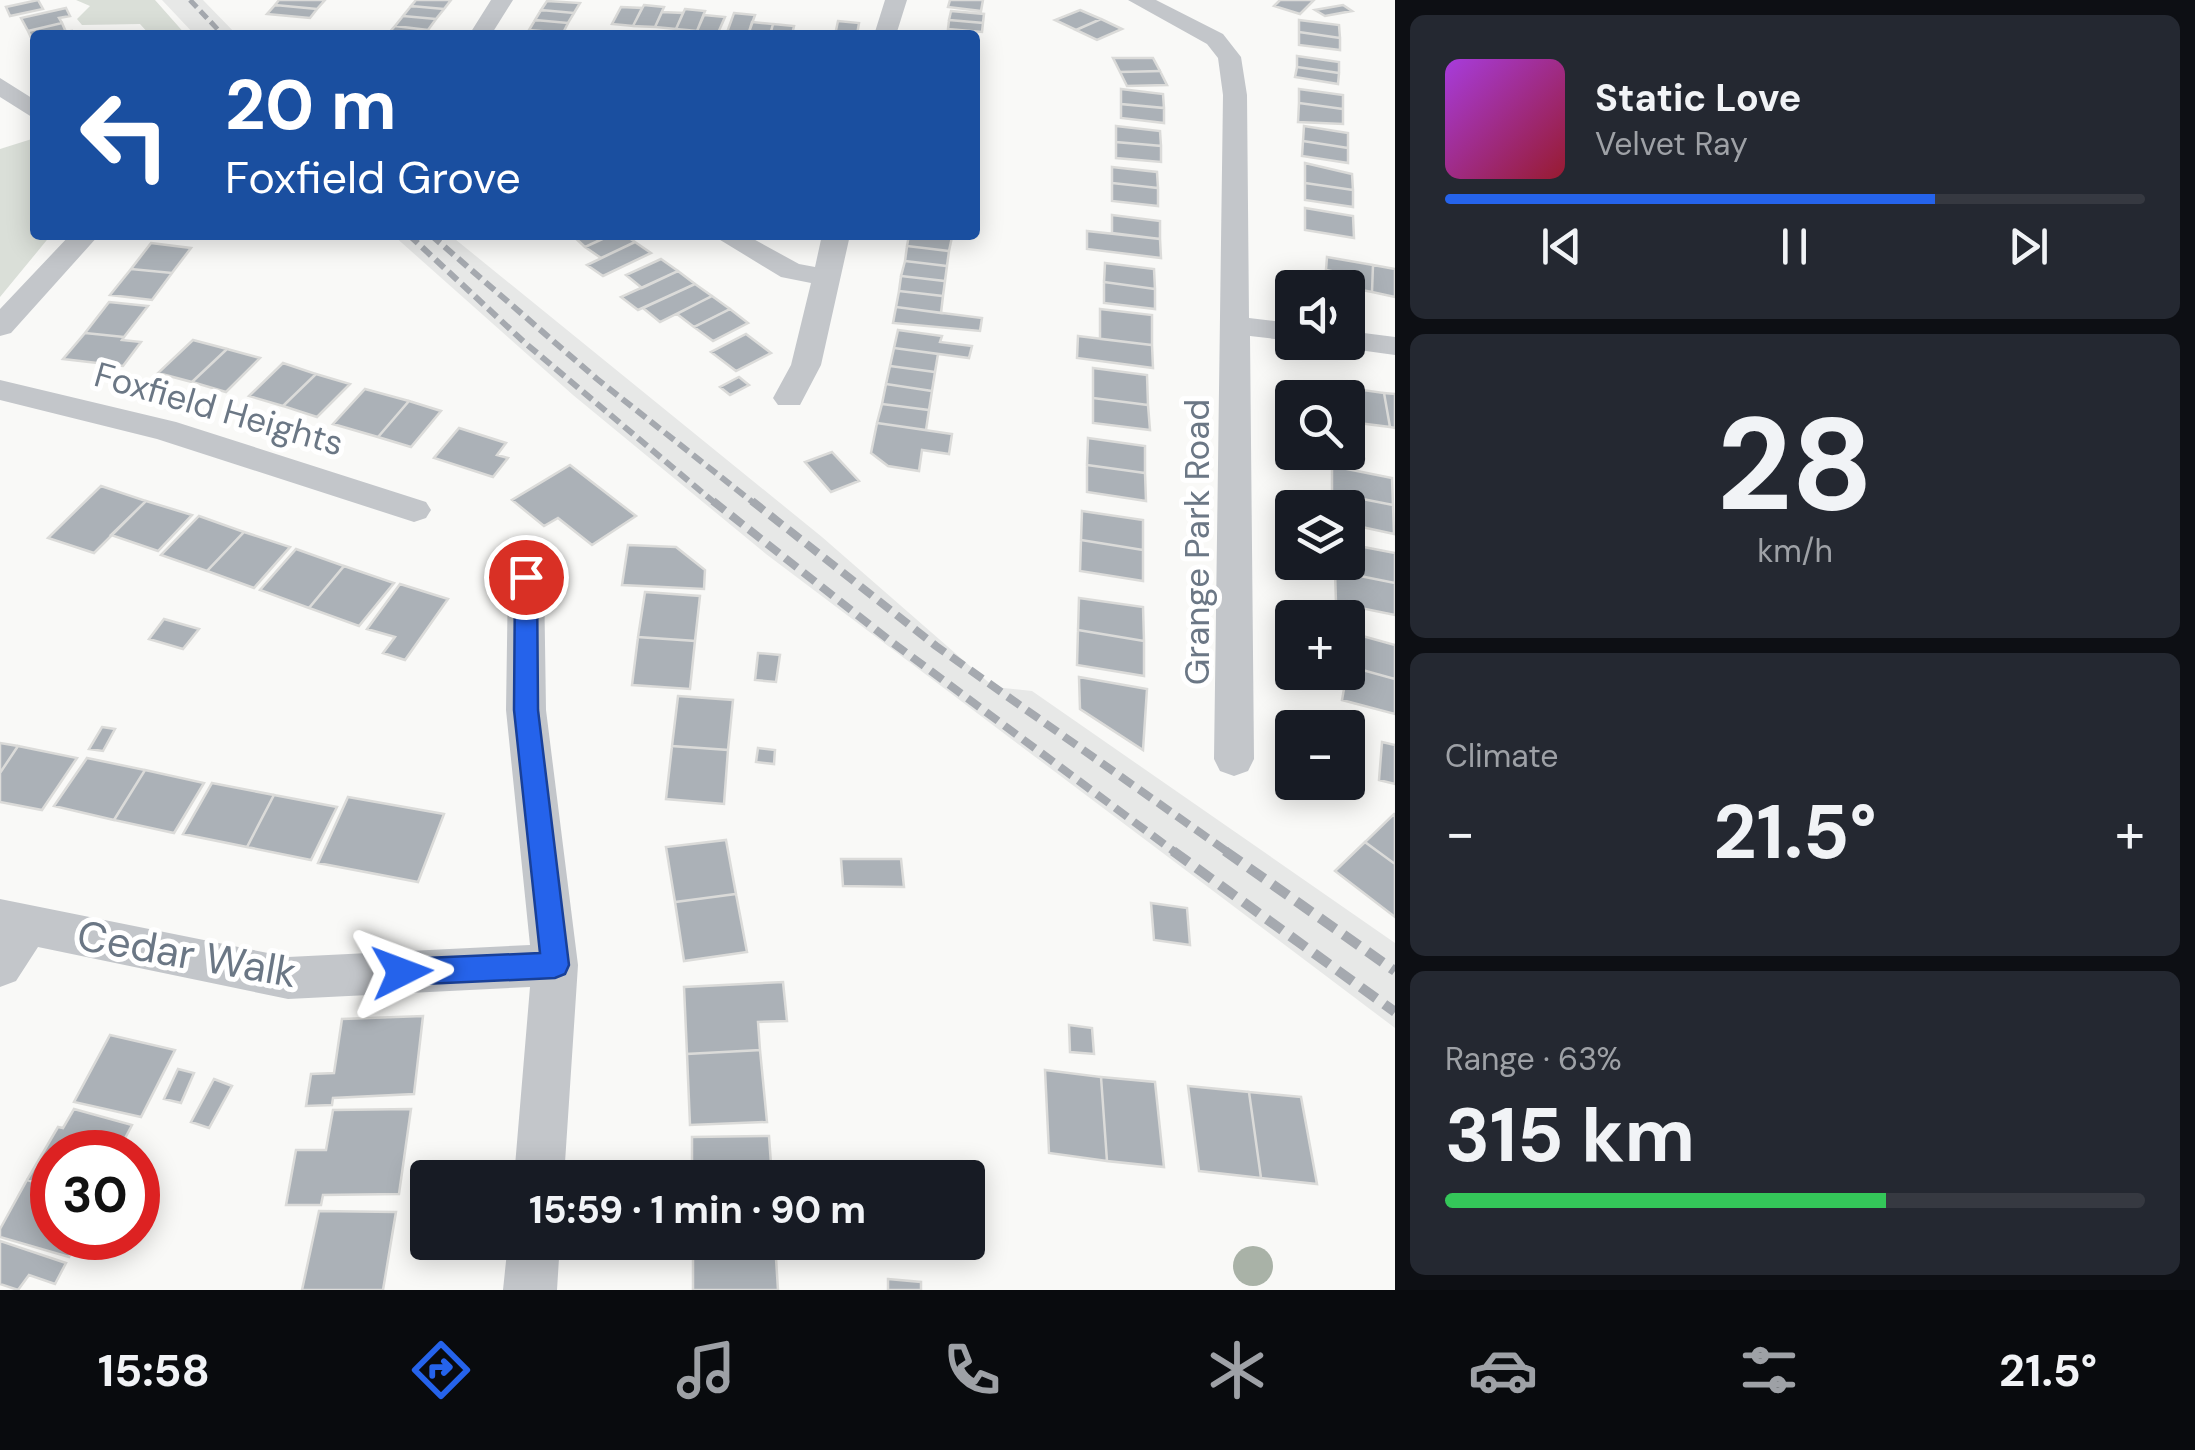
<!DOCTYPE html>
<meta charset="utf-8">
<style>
:root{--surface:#171b24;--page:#242831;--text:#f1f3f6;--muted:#9ea1a6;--line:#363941;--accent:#2563eb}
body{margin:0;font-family:"DM Sans",sans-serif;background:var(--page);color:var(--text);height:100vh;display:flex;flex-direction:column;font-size:38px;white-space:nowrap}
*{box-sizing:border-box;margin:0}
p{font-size:32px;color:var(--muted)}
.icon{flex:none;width:55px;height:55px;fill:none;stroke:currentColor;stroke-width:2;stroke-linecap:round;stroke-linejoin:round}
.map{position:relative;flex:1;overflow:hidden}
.drawer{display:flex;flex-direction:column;gap:15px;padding:15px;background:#0d0f14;width:800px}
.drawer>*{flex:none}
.banner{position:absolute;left:30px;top:30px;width:950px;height:210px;border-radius:10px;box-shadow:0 5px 25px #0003;background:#1a4fa0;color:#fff;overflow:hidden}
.fabs{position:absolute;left:1275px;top:270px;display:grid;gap:20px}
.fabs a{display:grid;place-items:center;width:90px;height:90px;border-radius:10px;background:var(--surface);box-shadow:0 5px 25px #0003;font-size:50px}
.speed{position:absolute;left:30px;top:1130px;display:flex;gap:20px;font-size:50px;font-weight:700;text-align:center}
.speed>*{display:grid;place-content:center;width:130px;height:130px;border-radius:50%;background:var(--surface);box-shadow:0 5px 25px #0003;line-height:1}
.speed .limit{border:15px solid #d22;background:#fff;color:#111}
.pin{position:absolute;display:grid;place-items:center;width:85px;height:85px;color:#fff;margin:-42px;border:5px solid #fff;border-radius:50%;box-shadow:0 2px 10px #0007}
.me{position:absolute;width:110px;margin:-55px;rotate:87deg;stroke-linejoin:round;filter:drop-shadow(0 0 8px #0008)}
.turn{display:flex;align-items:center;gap:35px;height:210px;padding:0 30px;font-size:45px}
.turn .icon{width:130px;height:130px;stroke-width:2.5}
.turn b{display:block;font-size:70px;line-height:85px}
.big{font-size:75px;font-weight:700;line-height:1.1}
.drawer .card{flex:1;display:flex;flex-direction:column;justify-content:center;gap:15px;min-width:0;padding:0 35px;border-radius:15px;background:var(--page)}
.drawer .dial{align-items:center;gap:0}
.dial b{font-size:130px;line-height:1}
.song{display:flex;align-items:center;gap:30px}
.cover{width:120px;height:120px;border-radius:15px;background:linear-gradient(135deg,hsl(280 70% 55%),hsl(350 70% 35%))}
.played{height:10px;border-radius:5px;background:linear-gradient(90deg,var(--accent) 70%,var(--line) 70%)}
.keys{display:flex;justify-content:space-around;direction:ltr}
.heat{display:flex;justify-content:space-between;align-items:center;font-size:55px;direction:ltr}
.charge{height:15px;border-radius:8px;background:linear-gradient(90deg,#34c759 63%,var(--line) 0)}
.trip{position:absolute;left:410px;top:1160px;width:575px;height:100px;border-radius:10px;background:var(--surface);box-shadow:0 5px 25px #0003;font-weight:700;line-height:100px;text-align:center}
.menu{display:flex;height:160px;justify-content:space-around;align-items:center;background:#090b0e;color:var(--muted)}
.menu .icon{width:70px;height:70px}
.menu .current{color:var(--accent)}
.menu b{font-size:45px;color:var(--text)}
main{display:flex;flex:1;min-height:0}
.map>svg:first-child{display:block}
</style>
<main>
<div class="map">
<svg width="1395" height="1290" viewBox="0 0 1395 1290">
<rect width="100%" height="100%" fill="#f9f9f7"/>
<path fill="#e7e8e7" d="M162,0h41l34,35h-42z
M393,235h57l372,302 172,150 38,4 363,252v85l-629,-474 -193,-159z"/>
<path fill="#dadfd8" d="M76,0h79l31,35h-36l-10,-11 -58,1 -5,-6 13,-13z
M35,138v97h16l-51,62v-148z"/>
<path fill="#abb1b7" stroke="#dbdbd9" stroke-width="2.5" d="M38,0l5,9 -33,7 -4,-9z
M279,0h46l-8,9 -42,-4z
M416,0h35l-7,9 -33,-3z
M950,0h33l-2,11 -33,-4z
M1280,0h34l-14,14 -26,-8z
M547,1l33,2 -6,10 -33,-3z
M275,5l42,4 -7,9 -43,-4z
M644,5l20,2 -9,20 -22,-1z
M1343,5l9,6 -27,5 -10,-6z
M411,6l33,3 -8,10 -33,-3z
M621,7l21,1 -9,18 -21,-2z
M66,8l4,8 -11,2 3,5 -34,8 -7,-13z
M685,9l20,2 -8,20 -21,-2z
M541,10l33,3 -6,10 -33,-3z
M1080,10l21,9 -25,11 -21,-10z
M951,11l33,3 -1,9 -34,-3z
M662,12l21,1 -7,16 -21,-2z
M734,13l21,2 -7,20h-22z
M704,15l21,2 -7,16 -21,-2z
M403,16l33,3 -8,11 -33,-4z
M1101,19l21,10 -25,11 -21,-10z
M535,20l33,3 -5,10 -34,-3z
M949,20l34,3 -1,9 -34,-3z
M1299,20l40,5 1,13 -41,-6z
M838,21l21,2 -2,12h-22z
M752,22l21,2 -3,11h-22z
M62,23l4,9 6,-1 2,4h-39v11l-7,-15z
M773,24l21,2 -2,9h-22z
M395,26l33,4 -4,5h-37z
M1299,32l41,6v12l-41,-5z
M1297,56l42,6v11l-42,-6z
M1113,58h40l7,13 -40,1z
M1297,67l42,6 -1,11 -43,-7z
M1160,71l7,14 -40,1 -7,-14z
M1121,89l42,5 1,14 -43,-4z
M1299,89l44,6v14l-44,-6z
M1299,103l44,6v15l-45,-2z
M1121,104l43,4v15l-43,-5z
M1116,126l44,5 1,15 -45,-4z
M1304,126l44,7v15l-45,-7z
M1303,141l45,7v15l-46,-7z
M1116,142l45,4v16l-45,-4z
M1305,163l47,11 1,16 -48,-7z
M1112,167l45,5 1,16 -46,-5z
M1112,183l46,5v18l-46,-5z
M1305,183l48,7v17l-48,-7z
M1305,208l48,8 1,22 -49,-8z
M1112,215l48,6v18l-48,-6z
M1087,231l73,8 1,19 -74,-9z
M572,235h39l-26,12z
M611,235h14l10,7 -34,16 -16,-11z
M909,235l43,2 -3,14 -42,-5z
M635,242l16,11 -48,23 -16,-11z
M151,243l40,5 -19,25 -41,-4z
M907,246l42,5 -2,15 -42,-5z
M1327,257l46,8 -1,27 -37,-7 1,-13 -10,-2z
M661,259l17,12 -36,17 -16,-13z
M905,261l42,5 -2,15 -44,-5z
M1105,263l49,6 1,20 -51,-7z
M1373,265l22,4v28l-23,-5z
M131,269l41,4 -20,27 -42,-5z
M678,271l17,13 -57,26 -17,-13z
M901,276l44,5 -2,15 -44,-5z
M1104,282l51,7v20l-51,-6z
M695,284l17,12 -52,26 -17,-14z
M899,291l44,5 -2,17 -45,-6z
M712,296l18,13 -36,18 -17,-13z
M109,302l39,4 -24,31 -39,-4z
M896,307l86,11 -2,13 -87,-8z
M730,309l18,14 -35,18 -19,-14z
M1100,309l52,6v30l-52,-6z
M898,330l44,6 -2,6 32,4 -3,12 -75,-10z
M85,333l39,4 -2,3 19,2 -18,24 -60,-7z
M746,334l25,19 -35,18 -25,-19z
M1078,336l74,9 1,23 -76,-10z
M193,340l34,9 -35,33 -34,-9z
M894,348l44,6 -3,18 -45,-6z
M227,349l33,9 -34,34 -34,-10z
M283,363l33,11 -33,32 -34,-10z
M890,366l45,6 -3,19 -46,-7z
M1093,368l54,7 1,30 -55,-7z
M316,374l34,10 -33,33 -34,-11z
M739,377l10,8 -19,10 -10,-8z
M886,384l46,7 -3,19 -47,-6z
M1321,384l63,9 6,34 -32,-4 6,35 -35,-5 19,-1v-54h-26z
M365,389l44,12 -31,36 -45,-13z
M1384,393l11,1v34l-5,-1z
M1093,398l55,7 2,25 -57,-7z
M409,401l32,10 -30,36 -33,-10z
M882,404l47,6 -3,20 -49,-7z
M877,423l75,11 -3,20 -27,-4 -3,21 -31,-5 -17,-13z
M459,428l47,15 -9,12 11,3 -15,19 -59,-19z
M1088,438l57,8v27l-58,-8z
M832,452l27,29 -28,11 -26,-30z
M570,465l66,51 -44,29 -34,-27 -14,8 -32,-26z
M1087,465l58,8 1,28 -59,-9z
M1332,466l60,12 1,27 -61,-12z
M101,486l45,15 -52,52 -46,-15z
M1332,493l61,12 1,29 -46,-10v-16h-17z
M146,501l46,14 -34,36 -47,-16z
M1082,511l61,9v30l-62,-10z
M199,516l45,16 -37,39 -46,-16z
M244,532l46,15 -36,41 -47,-17z
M1081,540l62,10v31l-63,-10z
M1348,544l47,9v30l-60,-12v-9h13z
M628,545l48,2 29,23 -1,19 -82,-4z
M296,549l48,17 -35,42 -49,-18z
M344,566l50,17 -35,43 -50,-18z
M1335,571l60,12v32l-59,-12z
M400,584l48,15 -43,61 -22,-7 12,-16 -28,-8z
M645,592l55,4 -5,45 -57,-4z
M1079,598l64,9 1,34 -66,-11z
M164,619l35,10 -16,20 -34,-10z
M1078,630l66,11v35l-67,-11z
M1348,632l47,13v34l-47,-13z
M638,637l57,4 -5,48 -58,-4z
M758,653l22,2 -4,27 -21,-2z
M1348,666l47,13v35l-53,-14z
M1079,677l68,12 -4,61 -63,-41z
M678,696l55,4 -5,50 -56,-4z
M102,727l13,2 -12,22 -14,-2z
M1382,742l13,3v39l-16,-4z
M0,743l18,3 -18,27z
M18,746l59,12 -35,52 -42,-8v-29z
M672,746l56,4 -4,54 -58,-5z
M758,748l17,2 -1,14 -18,-2z
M87,758l58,12 -31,50 -60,-14z
M145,770l59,13 -30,50 -60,-13z
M212,783l62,12 -27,52 -64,-13z
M274,795l63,12 -26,53 -64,-13z
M348,797l96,17 -26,68 -100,-19z
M1394,814h1v50l-30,-22z
M726,840l10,54 -61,8 -9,-55z
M1365,842l30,22v53l-60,-46z
M841,859h60l3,28 -61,-1z
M736,894l11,58 -63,9 -9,-59z
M1151,903l36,5 3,37 -36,-5z
M783,982l4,39 -29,1 2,28 -73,4 -3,-67z
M423,1016l-9,78 -81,4 -1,7 -26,1 5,-32 23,-1 8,-54z
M1069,1025l23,3 2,26 -24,-2z
M110,1035l65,15 -34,67 -67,-15z
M760,1050l7,72 -77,3 -3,-71z
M178,1069l16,4 -13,30 -17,-4z
M1045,1070l56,7 6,84 -58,-8z
M1101,1077l54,5 9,85 -57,-6z
M214,1079l18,7 -23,42 -18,-6z
M1188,1086l61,6 12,86 -62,-7z
M1249,1092l52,5 16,87 -56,-6z
M74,1109l58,16 -10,19 5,2 -3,6h-72v35l-25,-7 31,-53 5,1z
M411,1109l-12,85 -76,1 -2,10h-35l10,-55h30l7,-40z
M769,1136l3,42h-80v-41z
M27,1180l25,7v51h27l-10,19 -69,-20v-8z
M319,1211l77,1 -13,78h-81z
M0,1241l66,22 -11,21 -26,-9 -11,15 -18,-6z
M693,1242h82l3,48h-85z
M888,1279l33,3v8h-33z"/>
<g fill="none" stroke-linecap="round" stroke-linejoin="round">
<path fill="#c3c6ca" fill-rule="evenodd" d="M491,0h22l-22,35h-22z
M885,0h22l-11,35h-22z
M1128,0h28l67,34 18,23 6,38 2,223 43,5v18l-42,-5 4,423 -6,12 -14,5 -14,-5 -6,-12 9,-664 -5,-37 -11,-14z
M0,78l35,22v19l-35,-22z
M70,235h29l-88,98 -11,3v-27z
M712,235h34l53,29 16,3 7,-32h28l-29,130 -21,40h-22l-5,-7 18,-33 20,-82 -30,-6z
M1348,331l47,6v18l-58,-8 -2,-5h13z
M0,380l176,42 250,80 5,8 -5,8 -12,4 -257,-83 -157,-39z
M526,564l13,4 5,9 2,133 32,255 -14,213h-50l16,-191 -242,12 -250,-52 -22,34 -16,6v-88l288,58 242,-12 -24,-235 2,-133 5,-9z
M508,1242h52l-3,48h-54z"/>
<path stroke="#a5a9af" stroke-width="5" stroke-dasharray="10 5" stroke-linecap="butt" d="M190,0l33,35"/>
<path stroke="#a5a9af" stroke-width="6" stroke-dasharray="12 6" stroke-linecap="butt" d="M409,235l115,107 192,162
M431,235l166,144 158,125"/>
<path stroke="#a5a9af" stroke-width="8" stroke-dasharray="15 8" stroke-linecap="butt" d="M713,501l176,139 287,213
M752,501l184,145 293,207"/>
<path stroke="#a5a9af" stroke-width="10" stroke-dasharray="19 10" stroke-linecap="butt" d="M1173,851l222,161
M1225,851l170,120"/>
</g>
<circle fill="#a9b2a7" cx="1253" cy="1266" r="20"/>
<path fill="#2563eb" stroke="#184099" stroke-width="2.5" d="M526,569l11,8 1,133 31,255 -4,9 -10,4 -153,7 -10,-4 -4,-9 4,-9 10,-4 138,-6 -26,-243 1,-133z"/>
<g text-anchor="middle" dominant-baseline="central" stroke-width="10" stroke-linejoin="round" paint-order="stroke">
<g font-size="35" fill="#6b7785" stroke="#fff">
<text transform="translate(219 409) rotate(16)">Foxfield Heights</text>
<text transform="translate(1197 542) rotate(-90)">Grange Park Road</text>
</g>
<g font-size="42" fill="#6b7785" stroke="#fff">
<text transform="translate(187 954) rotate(10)">Cedar Walk</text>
</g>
</g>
</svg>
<div class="fabs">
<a><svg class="icon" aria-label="sound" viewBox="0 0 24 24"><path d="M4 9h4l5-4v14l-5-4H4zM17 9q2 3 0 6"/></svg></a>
<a><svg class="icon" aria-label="search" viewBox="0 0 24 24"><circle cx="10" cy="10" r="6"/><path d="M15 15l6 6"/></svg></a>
<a><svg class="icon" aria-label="layers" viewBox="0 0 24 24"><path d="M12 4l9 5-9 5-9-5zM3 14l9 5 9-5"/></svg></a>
<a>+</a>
<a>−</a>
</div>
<div class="speed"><div class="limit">30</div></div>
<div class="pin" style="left:526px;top:577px;background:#d93025"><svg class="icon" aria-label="arrive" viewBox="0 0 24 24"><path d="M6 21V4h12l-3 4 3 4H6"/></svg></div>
<svg class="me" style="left:402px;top:972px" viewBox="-20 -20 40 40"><path d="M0-17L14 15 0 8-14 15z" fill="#2563eb" stroke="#fff" stroke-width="4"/></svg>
<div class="trip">15:59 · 1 min · 90 m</div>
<div class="banner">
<div class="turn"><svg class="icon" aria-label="left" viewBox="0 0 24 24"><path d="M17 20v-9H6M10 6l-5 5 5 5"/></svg><div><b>20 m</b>Foxfield Grove</div></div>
</div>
</div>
<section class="drawer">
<div class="card">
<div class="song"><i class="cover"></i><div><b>Static Love</b><p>Velvet Ray</p></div></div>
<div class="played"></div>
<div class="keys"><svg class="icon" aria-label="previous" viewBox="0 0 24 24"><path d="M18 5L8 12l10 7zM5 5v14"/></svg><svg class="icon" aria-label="pause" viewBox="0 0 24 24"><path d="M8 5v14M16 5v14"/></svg><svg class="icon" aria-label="next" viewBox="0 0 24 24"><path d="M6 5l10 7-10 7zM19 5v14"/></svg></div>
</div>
<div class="card dial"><b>28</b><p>km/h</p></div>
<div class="card"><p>Climate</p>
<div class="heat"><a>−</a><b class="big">21.5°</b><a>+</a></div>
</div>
<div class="card"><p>Range · 63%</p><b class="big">315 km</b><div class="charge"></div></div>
</section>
</main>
<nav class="menu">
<b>15:58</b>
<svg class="icon current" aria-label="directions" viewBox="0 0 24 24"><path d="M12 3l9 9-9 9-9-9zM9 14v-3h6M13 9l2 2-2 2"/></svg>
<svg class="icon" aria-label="music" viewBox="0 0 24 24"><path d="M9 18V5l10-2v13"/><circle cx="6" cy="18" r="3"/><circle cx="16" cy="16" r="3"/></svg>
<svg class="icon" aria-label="phone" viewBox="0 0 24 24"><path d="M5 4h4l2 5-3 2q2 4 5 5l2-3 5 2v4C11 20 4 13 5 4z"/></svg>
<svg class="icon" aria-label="climate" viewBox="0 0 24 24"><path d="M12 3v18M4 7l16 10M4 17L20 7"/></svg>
<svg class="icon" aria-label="car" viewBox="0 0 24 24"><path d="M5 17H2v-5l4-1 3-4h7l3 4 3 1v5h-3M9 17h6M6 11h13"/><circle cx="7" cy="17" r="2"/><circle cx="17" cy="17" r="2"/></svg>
<svg class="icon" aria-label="filters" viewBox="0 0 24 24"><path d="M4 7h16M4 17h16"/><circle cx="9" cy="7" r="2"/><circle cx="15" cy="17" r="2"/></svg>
<b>21.5°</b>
</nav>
